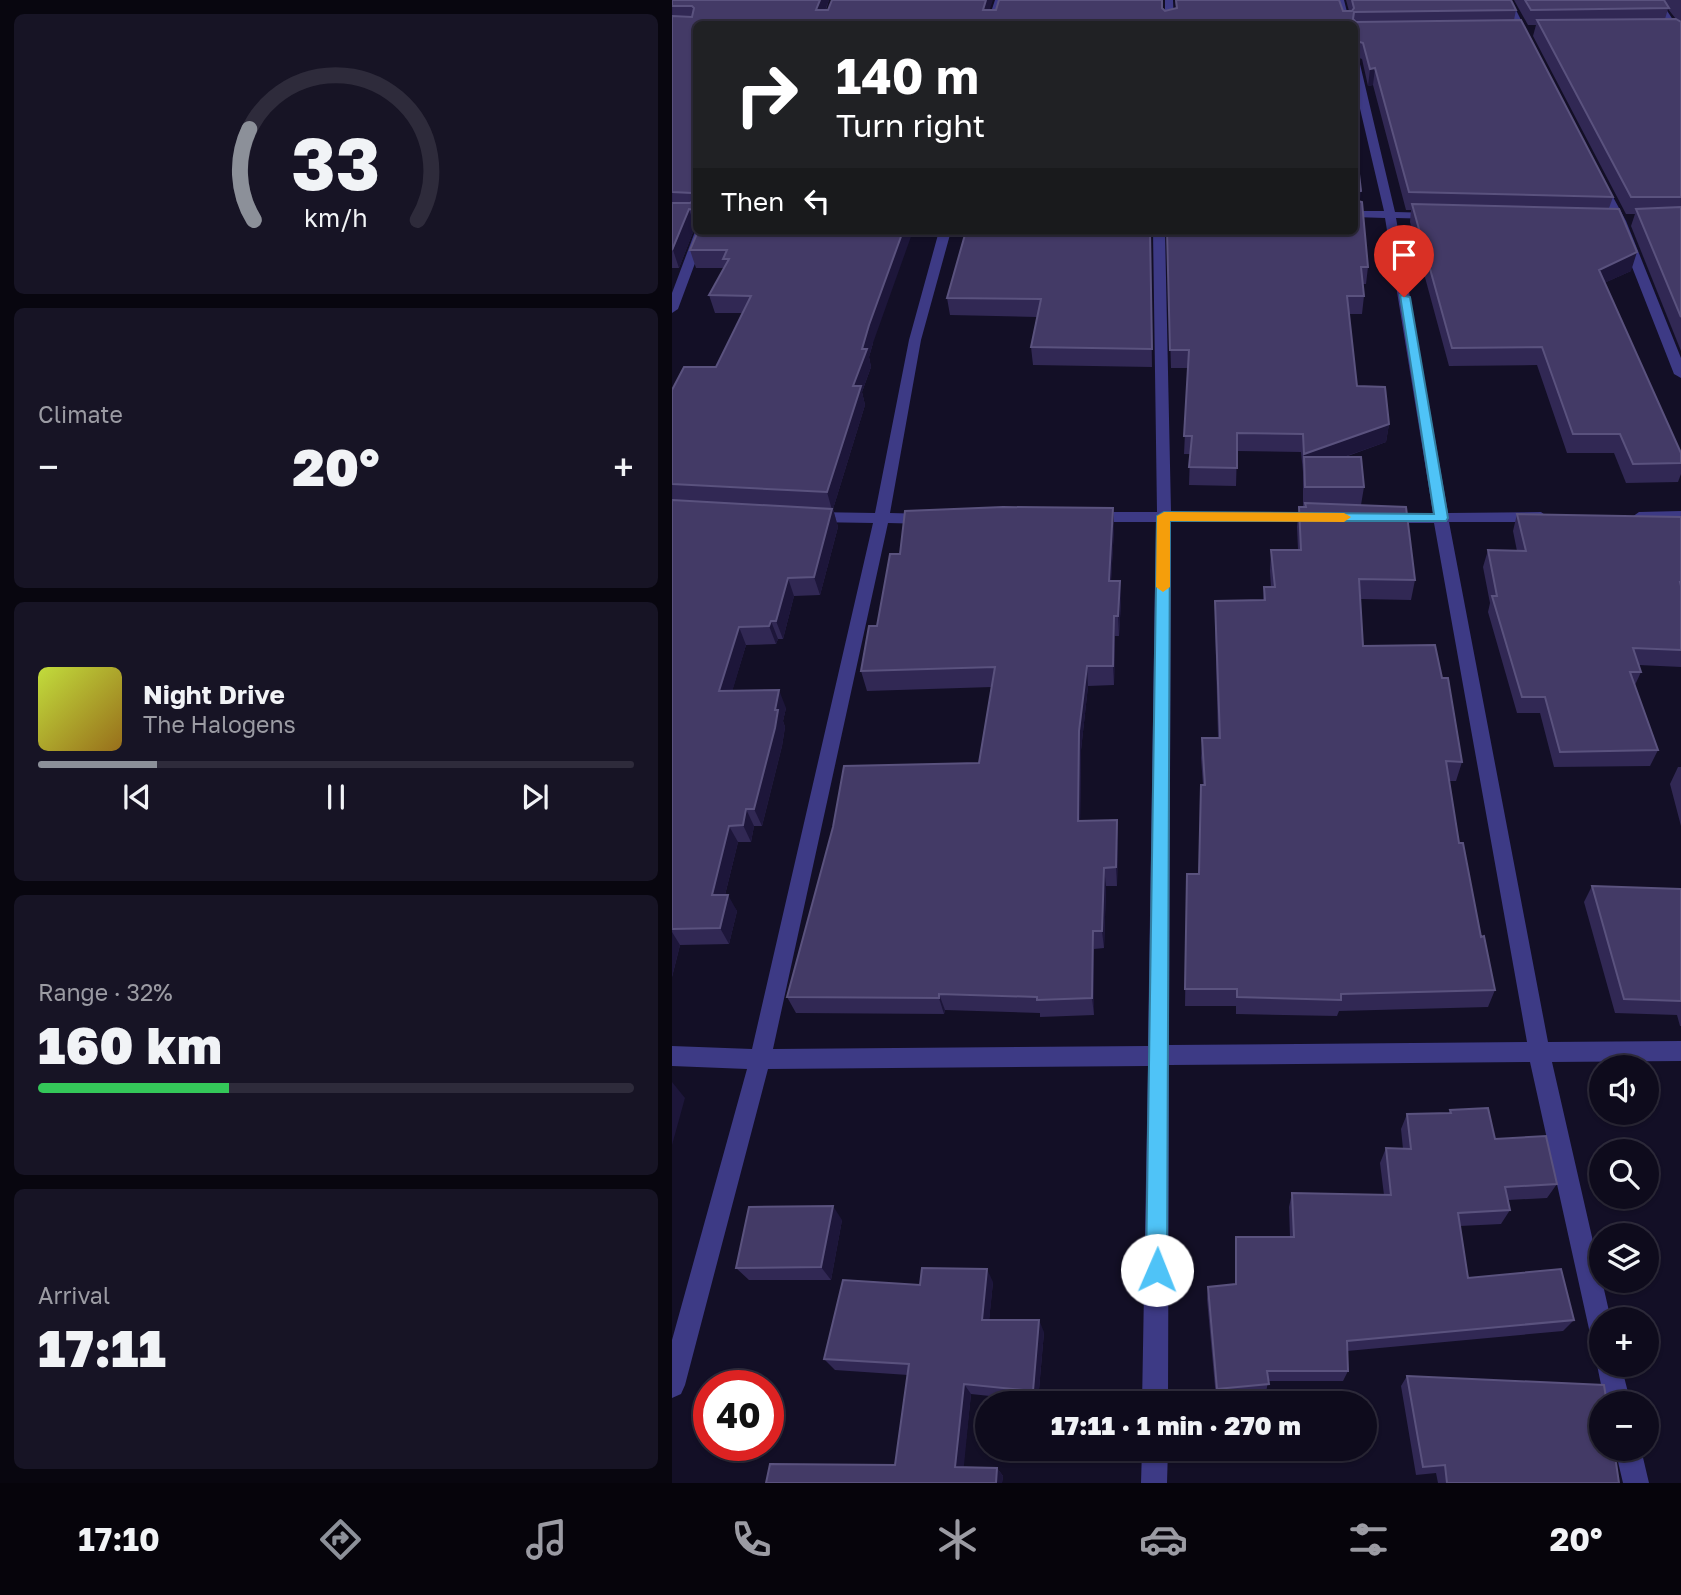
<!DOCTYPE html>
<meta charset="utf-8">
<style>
:root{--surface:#0e0b1c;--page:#171425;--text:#f1f3f6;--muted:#9b9ba3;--line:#2e2b3b;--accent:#8c9099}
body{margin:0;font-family:"Golos Text",sans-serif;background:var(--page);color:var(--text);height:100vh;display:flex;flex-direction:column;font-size:26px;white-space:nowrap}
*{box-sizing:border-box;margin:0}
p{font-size:23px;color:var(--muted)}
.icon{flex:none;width:38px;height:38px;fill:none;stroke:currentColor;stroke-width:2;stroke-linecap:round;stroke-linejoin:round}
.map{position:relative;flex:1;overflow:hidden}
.sheet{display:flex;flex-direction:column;gap:14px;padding:14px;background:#08060f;width:672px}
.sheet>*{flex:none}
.top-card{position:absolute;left:21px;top:21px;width:665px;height:214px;border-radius:10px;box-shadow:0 2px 5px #0004,0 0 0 2px var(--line);background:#202124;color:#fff;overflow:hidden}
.controls{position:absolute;left:917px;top:1055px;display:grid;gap:14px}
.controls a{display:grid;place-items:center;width:70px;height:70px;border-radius:50%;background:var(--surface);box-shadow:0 2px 5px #0004,0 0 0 2px var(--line);font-size:35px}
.speed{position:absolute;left:21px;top:1370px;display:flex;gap:14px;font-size:35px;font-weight:700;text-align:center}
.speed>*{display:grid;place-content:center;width:91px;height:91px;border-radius:50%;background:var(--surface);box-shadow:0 2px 5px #0004,0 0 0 2px var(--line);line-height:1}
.speed .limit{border:10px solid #d22;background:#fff;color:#111}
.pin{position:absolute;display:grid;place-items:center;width:60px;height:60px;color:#fff;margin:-72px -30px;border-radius:50% 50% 50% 0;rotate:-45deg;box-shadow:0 0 7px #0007}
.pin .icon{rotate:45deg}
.me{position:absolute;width:77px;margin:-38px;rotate:1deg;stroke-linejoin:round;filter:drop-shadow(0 0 5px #0008)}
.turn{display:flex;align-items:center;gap:24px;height:147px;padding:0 28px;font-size:32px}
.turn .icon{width:91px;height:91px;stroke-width:2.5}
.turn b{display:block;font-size:49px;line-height:60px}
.then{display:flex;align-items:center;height:66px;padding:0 28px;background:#0003;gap:14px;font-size:26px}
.big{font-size:52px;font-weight:800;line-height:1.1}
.sheet .card{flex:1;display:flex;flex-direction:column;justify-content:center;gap:10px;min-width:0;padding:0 24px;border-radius:10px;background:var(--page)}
.sheet .dial{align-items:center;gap:0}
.dial svg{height:182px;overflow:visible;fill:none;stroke:var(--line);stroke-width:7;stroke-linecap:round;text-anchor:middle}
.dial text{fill:var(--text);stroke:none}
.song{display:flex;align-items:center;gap:21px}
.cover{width:84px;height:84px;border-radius:10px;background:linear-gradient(135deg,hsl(70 70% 55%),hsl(40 70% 35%))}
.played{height:7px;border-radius:4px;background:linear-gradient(90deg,var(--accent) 20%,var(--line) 20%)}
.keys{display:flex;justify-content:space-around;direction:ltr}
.heat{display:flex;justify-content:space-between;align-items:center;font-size:38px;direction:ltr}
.charge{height:10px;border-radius:5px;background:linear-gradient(90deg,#34c759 32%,var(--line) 0)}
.trip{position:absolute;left:303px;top:1391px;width:402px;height:70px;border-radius:35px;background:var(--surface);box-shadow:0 2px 5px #0004,0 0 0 2px var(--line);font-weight:800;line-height:70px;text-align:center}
.menu{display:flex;height:112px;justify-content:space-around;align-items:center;background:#06040b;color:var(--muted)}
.menu .icon{width:49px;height:49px}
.menu .active{color:var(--accent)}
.menu b{font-size:32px;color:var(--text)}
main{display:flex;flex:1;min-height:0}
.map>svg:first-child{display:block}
</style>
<main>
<section class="sheet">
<div class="card dial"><svg viewBox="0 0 100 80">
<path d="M14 69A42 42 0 1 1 86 69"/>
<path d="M14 69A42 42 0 0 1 12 29" stroke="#8c9099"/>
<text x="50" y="56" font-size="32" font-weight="700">33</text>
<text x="50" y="72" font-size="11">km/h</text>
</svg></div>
<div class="card"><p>Climate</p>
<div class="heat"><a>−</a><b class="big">20°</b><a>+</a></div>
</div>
<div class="card">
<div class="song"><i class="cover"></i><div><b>Night Drive</b><p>The Halogens</p></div></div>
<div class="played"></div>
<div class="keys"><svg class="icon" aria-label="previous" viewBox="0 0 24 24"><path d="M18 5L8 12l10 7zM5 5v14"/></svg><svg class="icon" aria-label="pause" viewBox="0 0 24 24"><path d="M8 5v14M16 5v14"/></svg><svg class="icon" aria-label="next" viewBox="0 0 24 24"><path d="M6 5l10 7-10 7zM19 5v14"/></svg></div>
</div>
<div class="card"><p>Range · 32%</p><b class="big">160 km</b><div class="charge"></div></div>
<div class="card"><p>Arrival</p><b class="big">17:11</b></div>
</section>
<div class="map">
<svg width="1009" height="1483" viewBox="0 0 1009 1483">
<rect width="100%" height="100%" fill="#130f26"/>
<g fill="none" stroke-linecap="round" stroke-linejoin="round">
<path fill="#3d3a85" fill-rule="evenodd" d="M323,0h8l-7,24h-9z
M493,0h8l1,24h-9z
M664,0h8l6,24h-9z
M831,0h8l21,42h-6z
M980,0h8l21,32v10l-3,-1z
M682,57l5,3 36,152 40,1 6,3 -6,3 -39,-1 52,295 93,-1 7,5 -7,5h-92l99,520 133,-1v20l-129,1 59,258h-10v21l-9,-3 -3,-9 -59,-267 -361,3 -1,339h-26l6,-338 -380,3 -83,316 -4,9 -9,4v-58l75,-271 -75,-3v-20l80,3 121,-526 -60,-1 -7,-5 7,-5 62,1 34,-173 30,-109h12l-30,109 -31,173 39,1 7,5 -7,5 -41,-1 -115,526 375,-3 8,-524h-66l-7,-5 7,-5h67l-4,-281h12l6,281h150l7,5 -7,5h-150l-2,523 358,-3 -93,-519h-50l-7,-5 7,-5h49l-48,-295 -31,-1v-6h30l-30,-128z
M925,182h8l21,39 55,137v20l-7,-4 -60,-153 -18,-37z
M24,229l11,2 -29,78 -6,4v-20z
M1009,511v10l-42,1 -7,-5 7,-5z
M928,1356l1,9h20l10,39h-26l-8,-39z
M470,1449h26l-1,34h-26z
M943,1449h26l8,34h-26z"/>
</g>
<path fill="#312854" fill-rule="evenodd" d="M0,0h157l-3,10h164l172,-1 3,2 11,-2 -1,-9h164l4,11h6l-3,-11h165l5,10 -2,10 99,177 -4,11 22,63 -27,12 77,170v21l-3,8 -52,1 -12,-30h-47l-30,-88 -88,1 -39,-144 1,-12h-5l-33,-125 -5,1 -6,-27 -8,-3v-32h-658v203h-1l-16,41h-7z
M842,0h167v351l-50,-125 4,-12h-9l-93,-178 3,-11h-8zM996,9l8,10h-11z
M687,202l9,65 -2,17h-3l1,12 -2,18h-13l8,72 32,38 -3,18 -41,15 19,30 -3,18 54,75 -4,20 -51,-1 3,47 99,116 -6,19h-7l10,62 22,94 14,53 -7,17 -149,4 -2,5 -101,-2v-8h-51l2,-132h12l4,-89 -2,-27 1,-20h16l-3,-117v-20l48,-1 1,-13h7l-1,-16 1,-21h27l-1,-23 2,-20h4v-35l-2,-20 -64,-1 -1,35 -47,-1 1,-31h-6l4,-86h-17l-4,-137z
M26,231l175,112 -4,14 2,10 -9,25 3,13 -32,104 5,18 -18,68 -26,1 -11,43h-5l-2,5 -30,1 -14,46 54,17 -3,13 2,6 -3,19 -20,80h-8l-3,16h-13l-13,53 12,16 -8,33 -49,1 -8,32v-587l44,-23 26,-54h-27l-6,-18 15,-27h-28l-6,-18z
M478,231l2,136 -119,-2 -2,-18 6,-30 -87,-2 -3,-17z
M441,508l1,20 -3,53 10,20 -2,35h-4l-1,49 -26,1 -7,64 -1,71 37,-1 1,19 -1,47h-11l-2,62 -10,1v66l-54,2v-4l-95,-3 -1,4 -148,-1 -9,-16 192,-234 13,-76 -125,4 -6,-20 16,-45 23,-72z
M845,514l164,3v150l-42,-2 2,7 -6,13 23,65 -8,16 -96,1 -14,-54h-23l-29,-101 2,-9 -7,-36 5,-17 29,1 -4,-20z
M1006,767h3v59l-11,-42z
M920,886l89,3v137h-1l-3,-11 -62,-2 -31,-111z
M778,1110l45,29 62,45 -10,14 -39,2 2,10 -9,14 -41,2 8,52 106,42 -11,11 -216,20 1,20 -5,10h-75l-2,12 -50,5 -9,-99 1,-12 27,-2v-35l1,-13h54l-1,-30 3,-14 92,2 -4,-32 6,-15 17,1 -2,-20 6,-15 42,-1z
M170,1220l-11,60h-82l-13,-12z
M321,1282l-4,38 55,12 -6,69 -67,-7 -8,73 34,1 6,8 -1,7h-236l129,-18 13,-90 -73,-5 -11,-11 96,-74z
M735,1376l212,107h-181l-2,-10 -20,2 -15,-89z"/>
<path fill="#1d163a" d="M148,0h9l-9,24 -4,-14z
M314,0h7l-8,24 -2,-14z
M703,68l-2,17 -5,1 2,-17z
M689,191l-2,17 -5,1v-17z
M17,209l6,18 -16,41 -6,-18z
M231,231h10l-40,112 -4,14 2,10 -9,25 3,13 -32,104 5,18 -18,68 -6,-18 18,-67 -5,-18 35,-143 7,-24z
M965,252l-6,19 -38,17 6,-18z
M717,424l-3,18 -82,29v-14l-2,15 2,-18z
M441,508l1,20 -4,73 -1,-20z
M116,578l6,18 -11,43 -7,-18z
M448,581l1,20 -2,35 -1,-20z
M442,616l1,20 -1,49 -1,-19z
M99,621l7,18 -2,5 -7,-18z
M67,627l7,18 -19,64 -8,-18z
M415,666l1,20 -7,64 -1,89 -2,-18 1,-90z
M107,690l7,18 -3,13 2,6 -3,19 -20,80 -8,-17z
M74,809l8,17 -3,16 -8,-17z
M445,820l1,19 -1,47 -1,-19z
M57,826l9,16 -17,69 -9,-16z
M432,868l2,18 -2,62 -2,-17z
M56,895l9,16 -8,33 -9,-16z
M421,931l1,18v66l-2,-17z
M0,932l8,13 -8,32z
M267,994l6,16 -1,4 -5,-16z
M0,1082l13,16 -13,47z
M161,1206l9,14 -11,60 -10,-13z
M315,1269l6,13 -5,50 -6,-12z
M367,1320l5,12 -6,69 -5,-10z
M292,1384l7,10 -8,81 -8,-8z
M325,1468l6,8 -1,7h-6z"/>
<path fill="#433a66" stroke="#5a527e" stroke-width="2" d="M0,0h148l-4,10h12l4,-10h154l-3,10h13l3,-10h163v8l3,3 12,-3 -1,-8h163l4,11h9l2,-3 -2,-8h159l5,10 -162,2 -1,7 3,3 165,-2 92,177 -204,-5 -34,-124 -5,1 -7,-26 -9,-3v-16h-658v186l-7,-1 -17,41v-47h18l3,-2 -1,-8 -20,-1v-176l20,1 2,-9 -2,-2h-20z
M853,0h139l5,8 -138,2z
M1004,19l5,3v175h-50l-94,-177z
M682,131l7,60 -7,1z
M682,200l8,2 6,65h-7l3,29h-17l10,90 28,1 4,37 -85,30 -1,-20 -66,-1v35l-48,-1 3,-31h-8l5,-86h-19l-3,-119h187z
M740,204l207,5 18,43 -38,18 82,183v10l-48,1 -13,-30h-47l-31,-87 -90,1z
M1009,207v110l-45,-108z
M26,231h205l-34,94 -7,24h5l-14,37h8l-34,106 -155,-8v-94l12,-23h32l35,-71 -42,-1 20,-36h-6l4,-9h-37z
M294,231h184l2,118 -121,-2 10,-48 -94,-1z
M632,457h57l3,30h-59z
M0,500l160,9 -18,68 -26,1 -12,43h-5l-2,5 -30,1 -20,64 60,-1 -4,20h3l-3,18 -21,81h-8l-3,16 -14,1 -17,69h16l-8,33 -48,1z
M633,503l101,4 9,73 -56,-1 4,67 72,-1 7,33h6l14,84 -16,-1 13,82h4l18,94 3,-1 11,54 -154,4v6l-104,-3v-8h-52l2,-115h12l2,-89h4l-3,-47h18l-5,-137 50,-1 -1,-13h11l-4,-37h30l-2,-43h7z
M331,507l110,1 -4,73h11l-2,35h-4l-1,50h-26l-8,65 -1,90 39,-1 -1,47 -12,1 -2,63h-9l-1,67 -55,2v-3l-98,-3v4l-152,-1 46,-170 11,-61 135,-3 16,-96 -134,4 8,-45h8l13,-72h10l5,-43z
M845,514l164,3v65h-1l1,4v64l-48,-2 8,24h-11l28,78 -98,2 -15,-55h-23l-30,-101h5l-9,-46 38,1z
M920,886l89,3v112l-57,-2z
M816,1108l7,31 51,-3 11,48 -52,3 5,23 -52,3 10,65 93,-9 13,51 -227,21 1,30h-81l2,13 -52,5 -9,-102 28,-3v-47h58l-2,-44 99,2 -5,-47 25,1 -4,-35 44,-1 -1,-3z
M161,1206l-12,61 -85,1 13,-61z
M250,1268l65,1 -5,51h57l-6,71 -69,-7 -9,83 42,1 -1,15h-230l4,-19 125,1 14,-101 -85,-5 19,-79 77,5z
M735,1376l197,9 3,19h-6v45h13l5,34h-172l-2,-18 -22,2z"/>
<path fill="#4fc3f7" stroke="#337fa1" stroke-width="2" d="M728,295l10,2 38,221 -2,3h-276l-3,749 -3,7 -7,3 -8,-3 -3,-7 11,-754 7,-4 270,2z"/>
<path fill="#f59e0b" d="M492,512l180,1 7,4 -7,5 -174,-1v66l-7,5 -7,-5 1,-71z"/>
</svg>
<div class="controls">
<a><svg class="icon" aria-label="sound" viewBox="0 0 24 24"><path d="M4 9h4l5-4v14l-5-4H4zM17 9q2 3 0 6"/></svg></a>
<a><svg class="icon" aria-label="search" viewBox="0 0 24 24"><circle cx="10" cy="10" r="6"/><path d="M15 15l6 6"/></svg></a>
<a><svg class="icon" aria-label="layers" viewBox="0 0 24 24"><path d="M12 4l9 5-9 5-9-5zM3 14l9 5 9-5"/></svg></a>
<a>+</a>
<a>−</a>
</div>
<div class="speed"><div class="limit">40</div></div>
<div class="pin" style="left:732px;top:297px;background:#d93025"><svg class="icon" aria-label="arrive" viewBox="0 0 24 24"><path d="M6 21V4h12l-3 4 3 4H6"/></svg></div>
<svg class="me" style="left:485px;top:1270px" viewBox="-20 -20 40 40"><circle r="19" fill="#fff"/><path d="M0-13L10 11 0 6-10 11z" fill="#4fc3f7"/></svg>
<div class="trip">17:11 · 1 min · 270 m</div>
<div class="top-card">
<div class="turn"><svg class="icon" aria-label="right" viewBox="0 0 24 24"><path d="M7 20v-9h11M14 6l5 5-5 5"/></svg><div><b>140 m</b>Turn right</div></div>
<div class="then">Then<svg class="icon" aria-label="left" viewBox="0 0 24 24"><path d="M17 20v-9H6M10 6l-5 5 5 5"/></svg></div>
</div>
</div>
</main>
<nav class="menu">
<b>17:10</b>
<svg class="icon active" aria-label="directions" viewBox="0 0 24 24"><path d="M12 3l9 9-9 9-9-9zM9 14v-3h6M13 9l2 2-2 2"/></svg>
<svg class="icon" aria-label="music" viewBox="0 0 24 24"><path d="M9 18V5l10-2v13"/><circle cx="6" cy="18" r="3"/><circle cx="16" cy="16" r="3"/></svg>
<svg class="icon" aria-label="phone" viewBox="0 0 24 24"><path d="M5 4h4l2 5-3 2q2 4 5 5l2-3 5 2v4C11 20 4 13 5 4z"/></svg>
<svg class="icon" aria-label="climate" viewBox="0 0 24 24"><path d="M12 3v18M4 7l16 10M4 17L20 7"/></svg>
<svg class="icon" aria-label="car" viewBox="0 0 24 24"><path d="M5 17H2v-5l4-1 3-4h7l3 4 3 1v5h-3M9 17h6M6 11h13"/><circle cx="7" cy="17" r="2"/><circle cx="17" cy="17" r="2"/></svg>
<svg class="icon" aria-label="filters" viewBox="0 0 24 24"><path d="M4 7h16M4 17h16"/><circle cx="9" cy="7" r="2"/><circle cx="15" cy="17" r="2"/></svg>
<b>20°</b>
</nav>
